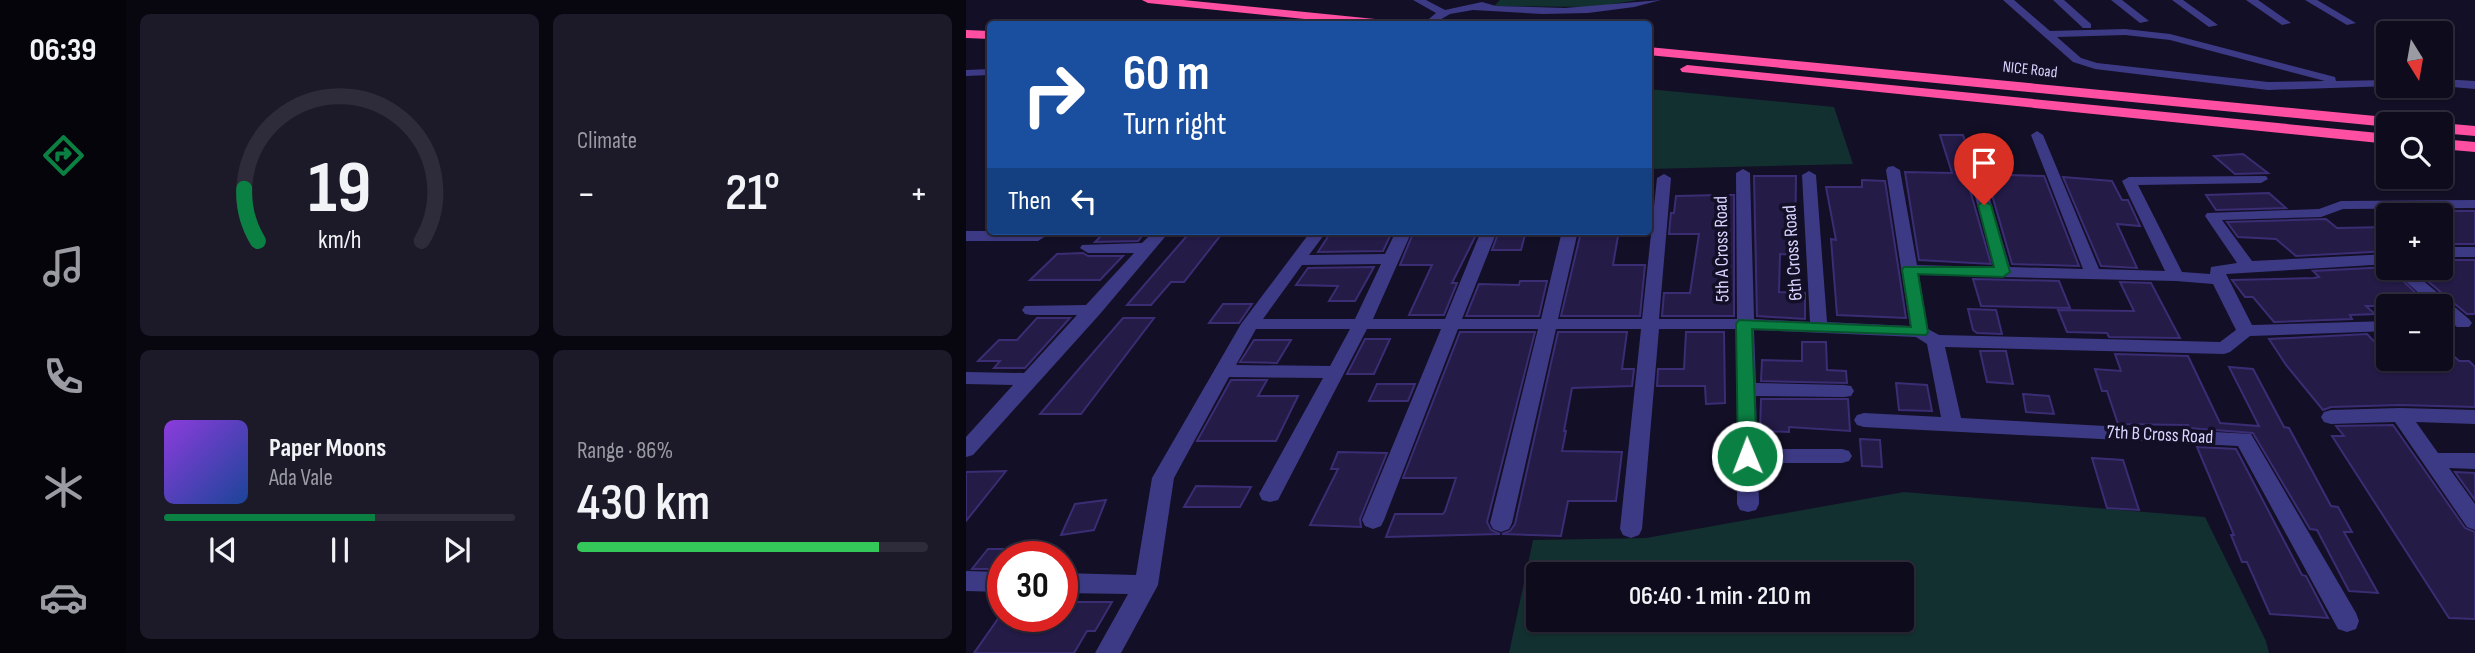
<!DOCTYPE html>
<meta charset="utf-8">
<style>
:root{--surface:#0e0b1c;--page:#1c1929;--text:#f1f3f6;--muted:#9b9ba3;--line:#2e2b3b;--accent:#0b8043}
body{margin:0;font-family:"Sofia Sans Condensed",sans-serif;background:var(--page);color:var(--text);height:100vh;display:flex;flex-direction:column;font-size:26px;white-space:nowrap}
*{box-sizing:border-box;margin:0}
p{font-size:23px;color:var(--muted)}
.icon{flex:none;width:38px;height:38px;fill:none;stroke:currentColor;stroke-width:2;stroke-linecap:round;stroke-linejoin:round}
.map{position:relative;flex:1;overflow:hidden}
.panel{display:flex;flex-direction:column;gap:14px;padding:14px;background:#08060f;width:840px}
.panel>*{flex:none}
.guide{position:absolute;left:21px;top:21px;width:665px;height:214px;border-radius:7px;box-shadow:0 2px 5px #0004,0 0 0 2px var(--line);background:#1a4fa0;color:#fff;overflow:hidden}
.needle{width:46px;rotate:169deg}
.tools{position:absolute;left:1410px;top:21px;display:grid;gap:14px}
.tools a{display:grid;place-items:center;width:77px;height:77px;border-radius:7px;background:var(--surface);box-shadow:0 2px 5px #0004,0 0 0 2px var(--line);font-size:35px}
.speed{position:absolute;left:21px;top:541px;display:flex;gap:14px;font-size:35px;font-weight:700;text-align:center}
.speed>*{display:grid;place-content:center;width:91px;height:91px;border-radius:50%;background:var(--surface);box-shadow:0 2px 5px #0004,0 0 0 2px var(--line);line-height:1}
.speed .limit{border:10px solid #d22;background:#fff;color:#111}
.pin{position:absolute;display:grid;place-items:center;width:60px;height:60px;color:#fff;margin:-72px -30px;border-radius:50% 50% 50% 0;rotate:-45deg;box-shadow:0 0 7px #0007}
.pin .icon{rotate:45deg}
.me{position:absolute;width:77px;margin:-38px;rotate:359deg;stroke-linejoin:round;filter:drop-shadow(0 0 5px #0008)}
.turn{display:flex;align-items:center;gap:24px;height:147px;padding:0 21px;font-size:32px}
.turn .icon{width:91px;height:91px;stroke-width:2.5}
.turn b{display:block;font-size:49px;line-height:60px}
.then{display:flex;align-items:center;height:66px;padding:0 21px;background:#0003;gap:14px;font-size:26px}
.big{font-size:52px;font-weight:600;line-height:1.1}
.panel .widget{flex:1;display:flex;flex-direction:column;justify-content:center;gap:10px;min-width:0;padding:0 24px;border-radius:10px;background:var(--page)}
.panel .dial{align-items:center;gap:0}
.dial svg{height:182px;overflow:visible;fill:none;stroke:var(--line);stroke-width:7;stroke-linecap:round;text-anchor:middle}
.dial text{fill:var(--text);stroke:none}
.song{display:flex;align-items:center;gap:21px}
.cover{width:84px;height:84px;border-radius:10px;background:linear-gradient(135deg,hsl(270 70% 55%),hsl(220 70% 35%))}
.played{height:7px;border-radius:4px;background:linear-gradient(90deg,var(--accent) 60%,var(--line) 60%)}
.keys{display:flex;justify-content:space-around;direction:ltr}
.heat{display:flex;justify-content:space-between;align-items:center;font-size:38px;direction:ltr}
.charge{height:10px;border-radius:5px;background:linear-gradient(90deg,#34c759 86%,var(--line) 0)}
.panel .tiles{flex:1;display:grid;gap:14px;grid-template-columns:repeat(2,1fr)}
.trip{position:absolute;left:560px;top:562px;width:388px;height:70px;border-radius:7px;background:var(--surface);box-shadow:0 2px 5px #0004,0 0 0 2px var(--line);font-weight:600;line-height:70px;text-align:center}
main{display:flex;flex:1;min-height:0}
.tabs{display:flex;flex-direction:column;width:126px;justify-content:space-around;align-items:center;background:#06040b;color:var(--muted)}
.tabs .icon{width:49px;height:49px}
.tabs .current{color:var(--accent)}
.tabs b{font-size:32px;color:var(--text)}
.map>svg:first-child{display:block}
</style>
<main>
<nav class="tabs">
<b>06:39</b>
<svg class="icon current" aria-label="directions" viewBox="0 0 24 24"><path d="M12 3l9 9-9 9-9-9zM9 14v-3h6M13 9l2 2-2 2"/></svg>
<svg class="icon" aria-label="music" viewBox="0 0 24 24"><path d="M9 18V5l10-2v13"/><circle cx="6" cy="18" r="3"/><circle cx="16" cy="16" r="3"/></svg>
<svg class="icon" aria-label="phone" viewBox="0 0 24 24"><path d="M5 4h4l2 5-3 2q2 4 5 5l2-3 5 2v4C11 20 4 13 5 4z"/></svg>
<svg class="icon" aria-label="climate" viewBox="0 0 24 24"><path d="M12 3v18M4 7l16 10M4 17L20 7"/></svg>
<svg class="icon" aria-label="car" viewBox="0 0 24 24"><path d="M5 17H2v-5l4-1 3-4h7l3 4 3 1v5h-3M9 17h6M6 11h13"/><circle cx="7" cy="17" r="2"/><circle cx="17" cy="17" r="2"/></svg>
</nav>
<section class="panel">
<div class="tiles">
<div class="widget dial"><svg viewBox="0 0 100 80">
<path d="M14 69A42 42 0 1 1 86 69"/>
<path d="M14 69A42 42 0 0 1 8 46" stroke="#0b8043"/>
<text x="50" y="56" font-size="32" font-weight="700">19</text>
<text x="50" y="72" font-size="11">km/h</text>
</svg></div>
<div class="widget"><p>Climate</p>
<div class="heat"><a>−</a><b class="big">21°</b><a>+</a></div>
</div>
<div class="widget">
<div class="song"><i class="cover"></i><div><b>Paper Moons</b><p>Ada Vale</p></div></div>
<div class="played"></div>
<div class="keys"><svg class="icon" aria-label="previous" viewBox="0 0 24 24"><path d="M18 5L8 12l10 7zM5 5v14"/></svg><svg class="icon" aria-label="pause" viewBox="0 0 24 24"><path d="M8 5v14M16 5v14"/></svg><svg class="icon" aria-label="next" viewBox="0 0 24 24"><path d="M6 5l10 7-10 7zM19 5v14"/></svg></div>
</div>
<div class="widget"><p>Range · 86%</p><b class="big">430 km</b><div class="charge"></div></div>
</div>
</section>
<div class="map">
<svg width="1509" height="653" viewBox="0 0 1509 653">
<rect width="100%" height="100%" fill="#130f26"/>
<path fill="#12302f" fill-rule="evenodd" d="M534,0h138l-43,7 -101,-1z
M682,89l186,18 19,57 -204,5z
M938,492l301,25 61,124 3,12h-760l24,-113 113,-2zM572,574h364v46h-364z"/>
<path fill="#241b47" stroke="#3b2d73" stroke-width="2" d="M974,135h23l14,39 67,2 35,90 -67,-2 -24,-83 -9,-5 -11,7 23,81 -72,-4 -14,-88 47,1z
M1277,154l25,19 -33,1 -21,-18z
M788,176h42l-1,79 -15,-1 -1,38 26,1v26l-48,-3z
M1097,177l49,4 10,19h6l12,26 -23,-2 20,44 -36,-2z
M896,180l23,1 21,137 -69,-3 -6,-76 5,1 -10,-53h36z
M1303,193l17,15 -70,2 -10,-15z
M755,195h13v121h-72l2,-23h26l9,-59h-30l2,-21h3l2,-17z
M1460,211h49v33h-34v-29h-10z
M1360,219l11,9 52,-1v24l-93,5 -20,-17 -38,-2 -11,-15z
M140,231h40l-8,10 -43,1z
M225,231h33l-40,51h-13l-20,23h-24z
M448,231h64l-26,52h5l-13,32h-35l23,-50h-32z
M533,231h27l-5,19h-29z
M365,232h61l-9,19 -65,1z
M614,236h38l-5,29h32l-5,51h-79z
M117,253l5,3h35l-23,24h-70l27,-26z
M1475,260h34v54h-8l-55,-46h29z
M408,267l-19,34h-26l9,-15 -42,-1 12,-17z
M1423,267l40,39h-63l9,8 -25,1 2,4 -78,3 -21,-25h-8l-13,-17 82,-2 5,-1 -6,-6z
M1007,279l86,2 11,27 -89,-2z
M554,281h27l-8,35h-73l13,-32 40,1z
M1154,282l31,1 29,55 -71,-1 -2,-4 -40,-1 -9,-22 76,1z
M257,304h29l-13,19h-30z
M1002,309l28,1 6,24 -25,-1 -4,-3z
M71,318h33l-45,50h-31l6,-7h-22l21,-21h18z
M157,318h31l-73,96h-41z
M494,332h75l-48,190 4,8 9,4 -114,3 9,-23h48l2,-3 11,-33h-53z
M592,332h69l-5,37h12l-2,17 -60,2 -8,43h2l-4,20 60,1 -6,49h-48l-7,35 -59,-2 8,-3 5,-7z
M720,332h38l1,71 -19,1 -1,-18h-48l1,-17h26z
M1401,334l28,29 46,-1v-18l18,17h10l6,6v40l-75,-2 -69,2 -8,3 -37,-45 -17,-26z
M399,339h25l-16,35h-27z
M288,340h37l-14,23 -37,-1z
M836,342h24l1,28 19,1 1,12 -86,-2 1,-21 40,1z
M1014,351h26l7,33 -26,-2z
M1149,354l73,2 32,67 39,3 -30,-59 24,2 31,58 5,1 42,78 7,1 14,25h-8l34,61 -29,-2 -32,-61 -7,-1 -57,-96 -64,-5 -1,-3 -70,-1 -11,-33h-5l-7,-22 26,2z
M265,380h36l-9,16h40l-22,45h-79z
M930,383l31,2 5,26 -33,-1z
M411,384h38l-7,17h-39z
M1057,394l26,2 5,18 -28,-2z
M795,399h87l2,32 -61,-4v5l-29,-1z
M1427,425l72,103 10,4v87l-26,-1 -117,-182h12l-8,-10z
M894,439l20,1 2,27 -20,-1z
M1231,447l39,2 66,126 4,1 22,42 -58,-4 -23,-52h-5l-11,-27h3z
M372,452l49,1 -27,66 1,8 -51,-2 28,-56h-7z
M1126,458l31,2 16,50 -32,-2z
M40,471l-40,50v-49z
M1489,472l20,1v27z
M230,486l55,1 -11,20h-56z
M140,500l-12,30 -33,5 14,-31z
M22,549h15v20h-31z
M96,602h50l-17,29h-8l-13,22h-100l26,-37h62z"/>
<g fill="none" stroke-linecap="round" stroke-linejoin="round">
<path fill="#3d3a85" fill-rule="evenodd" d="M447,0h13l19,10 37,-8 14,4 69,2 96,-8 -27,7 -46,6 -46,1 -69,-4 -23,4 -17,10h-10l13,-11z
M1037,0h11l36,31 75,-2 45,5 165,43 1,4 53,-1v6h3l-124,4 -173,-21 -22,-7zM1159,35l45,5 155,41 -57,1 -171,-19 -16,-5 -24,-21z
M1087,0h11l27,24v4h-8z
M1145,0h11l27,21 -9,2z
M1206,0h11l35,25 -9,2z
M1280,0h12l33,23 -9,2z
M1339,0h12l39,23 -9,2z
M24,69v6l-24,1v-6z
M1475,79l34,2v8l-34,-3z
M1071,131l6,4 56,134 66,2 -43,-90 7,-4 137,-1 2,3 -7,4 -123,2 44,87 28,2 1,-7 26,-4 -32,-47 2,-3 112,-4 22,-8 134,-1v8l-132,1 -22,8 -99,3 30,41 137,-7v10l-163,10 26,51 137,-4v10l-139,5 -20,16 -6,2 -279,-7 16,71 290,16 105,179 3,8 -3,8 -9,3 -9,-3 -100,-183 -374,-19 -7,-2 -3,-5 3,-5 7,-2 77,4 -14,-73 -11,-7 -162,-7 2,53 88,2 7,1 3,5 -3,5 -7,1 -88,-1 1,53h85l7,2 3,5 -3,5 -7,2h-84l1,41 -3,6 -8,2 -8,-2 -3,-6v-175h-78l-17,200 -3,6 -8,3 -8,-3 -3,-6 21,-200h-85l-44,194 -3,6 -8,3 -8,-3 -3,-6 48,-194h-80l-74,191 -3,6 -8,3 -8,-3 -3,-6 79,-191h-74l-89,171 -8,2 -8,-2 -3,-6 64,-116 -94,-1 -55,101 -16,107 -37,68h-26l33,-59 -66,-1v-20l74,2 16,-97 89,-154 70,-93h16l-18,24 76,-1 11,-23h16l-39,88h72l36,-88h16l-35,88h79l21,-88h16l-20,88h84l15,-141 7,-4 7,4 -12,141h78l-1,-146 7,-4 7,4 4,146 56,3 -8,-147 7,-4 7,4 11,147 83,4 -24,-156 2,-3 5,-1 7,4 17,95 77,2 -23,-85 7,-4 7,4 25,85 73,2 -52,-134zM415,264l-26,55h-92l39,-54zM953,275l257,6 37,3 23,46 -16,12 -281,-7 -11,-6zM290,329h94l-20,37 -94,-1z
M0,231h72l8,5 -8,5h-72z
M188,231h16l-70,83 -127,141 -7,2v-20l47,-52 -47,-1v-12l58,1 53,-58h-46l-6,-1 -3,-4 3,-4 61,-1 48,-52h-46l-8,-5 2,-3 60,-2z
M1475,247h34v10h-34z
M1425,268h17l61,51 3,4 -3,4h-12l-16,-14v-7h-8z
M1434,408l75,2v14l-59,-2 22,31h37v16l-26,-1 26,36v26l-8,-3 -72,-105 -64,2 -7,-2 -3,-5 3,-5 7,-2z
M0,571l37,1v20l-37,-1z"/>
<path fill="#ff4fa3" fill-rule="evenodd" d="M176,0h41l202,20 6,4h-37l-206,-21z
M0,30l24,1v8l-24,-1z
M682,47l759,72 8,5h-26v3l-741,-72z
M721,65l702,69v10l-707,-72 -2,-3z
M1475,123l34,3v10l-34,-3v-9h-3z
M1475,139l34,3v10l-34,-3z"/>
</g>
<path fill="#0b8043" stroke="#07532c" stroke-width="2" d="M1018,201l7,4 19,67 -7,5 -85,-3 10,58 -2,3 -174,-6 5,127 -3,5h-13l-3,-5 -2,-132 3,-4 172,7 -9,-57 2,-3h90l-16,-62z"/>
<g text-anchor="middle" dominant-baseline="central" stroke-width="7" stroke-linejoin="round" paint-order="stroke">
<g font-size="16" fill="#d9d4ff" stroke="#130f26">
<text transform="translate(1064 70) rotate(6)">NICE Road</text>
</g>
<g font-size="19" fill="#d9d4ff" stroke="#130f26">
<text transform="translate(756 249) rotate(-91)">5th A Cross Road</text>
<text transform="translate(827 253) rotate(-94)">6th Cross Road</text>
<text transform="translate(1194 435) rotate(3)">7th B Cross Road</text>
</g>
</g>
</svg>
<div class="tools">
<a><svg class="needle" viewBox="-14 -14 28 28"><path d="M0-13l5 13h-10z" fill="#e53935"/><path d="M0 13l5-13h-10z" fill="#9b9ba3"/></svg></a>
<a><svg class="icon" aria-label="search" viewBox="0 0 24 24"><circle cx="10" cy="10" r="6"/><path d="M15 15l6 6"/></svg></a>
<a>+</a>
<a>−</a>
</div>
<div class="speed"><div class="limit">30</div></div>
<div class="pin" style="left:1018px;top:205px;background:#d93025"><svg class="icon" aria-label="arrive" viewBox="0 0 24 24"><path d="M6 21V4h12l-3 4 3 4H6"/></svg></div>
<svg class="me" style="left:781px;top:456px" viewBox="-20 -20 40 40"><circle r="17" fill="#0b8043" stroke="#fff" stroke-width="3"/><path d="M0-11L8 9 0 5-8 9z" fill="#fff"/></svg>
<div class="trip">06:40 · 1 min · 210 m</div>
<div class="guide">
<div class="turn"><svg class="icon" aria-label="right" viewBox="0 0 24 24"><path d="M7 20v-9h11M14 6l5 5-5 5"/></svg><div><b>60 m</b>Turn right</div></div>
<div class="then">Then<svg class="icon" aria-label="left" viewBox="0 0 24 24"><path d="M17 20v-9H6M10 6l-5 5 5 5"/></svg></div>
</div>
</div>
</main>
